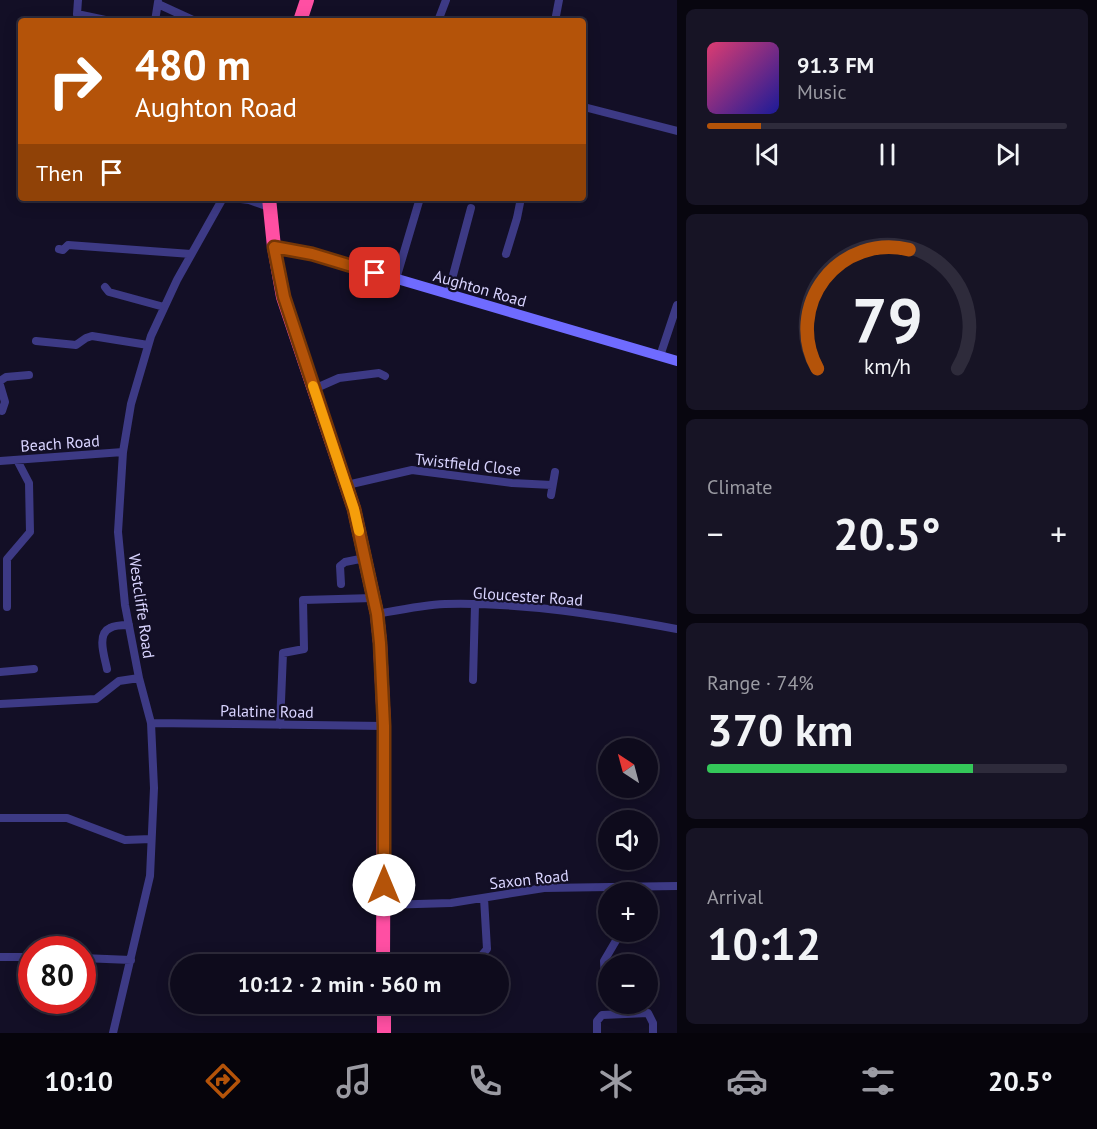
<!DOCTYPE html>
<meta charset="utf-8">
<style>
:root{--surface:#0e0b1c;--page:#171425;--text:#f1f3f6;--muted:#9b9ba3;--line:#2e2b3b;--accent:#b45309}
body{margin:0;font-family:"PT Sans",sans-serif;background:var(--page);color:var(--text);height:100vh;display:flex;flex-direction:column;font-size:22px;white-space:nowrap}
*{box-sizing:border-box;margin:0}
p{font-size:20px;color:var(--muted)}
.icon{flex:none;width:33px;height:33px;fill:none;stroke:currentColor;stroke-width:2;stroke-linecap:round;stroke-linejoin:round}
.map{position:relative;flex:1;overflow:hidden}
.panel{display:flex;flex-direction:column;gap:9px;padding:9px;background:#08060f;width:420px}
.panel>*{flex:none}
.top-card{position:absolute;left:18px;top:18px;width:568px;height:183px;border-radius:6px;box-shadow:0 3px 15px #0003,0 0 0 2px var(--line);background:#b45309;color:#fff;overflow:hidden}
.needle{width:39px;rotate:324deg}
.fabs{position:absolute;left:598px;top:738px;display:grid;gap:12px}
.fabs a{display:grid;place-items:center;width:60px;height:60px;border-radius:50%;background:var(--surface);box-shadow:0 3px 15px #0003,0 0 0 2px var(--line);font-size:30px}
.speed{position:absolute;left:18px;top:936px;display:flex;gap:12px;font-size:30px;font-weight:700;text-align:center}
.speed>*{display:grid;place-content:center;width:78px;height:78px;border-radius:50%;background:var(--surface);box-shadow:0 3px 15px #0003,0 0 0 2px var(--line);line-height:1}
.speed .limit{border:9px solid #d22;background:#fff;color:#111}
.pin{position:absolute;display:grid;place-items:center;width:51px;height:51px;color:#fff;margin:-26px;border-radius:12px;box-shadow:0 3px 9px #0006}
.me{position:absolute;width:66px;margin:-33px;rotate:0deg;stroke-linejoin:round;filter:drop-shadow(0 0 4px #0008)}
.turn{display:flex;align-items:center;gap:21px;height:126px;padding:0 18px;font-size:27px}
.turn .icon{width:78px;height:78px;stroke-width:2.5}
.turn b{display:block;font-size:42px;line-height:51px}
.then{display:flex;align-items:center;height:57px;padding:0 18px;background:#0003;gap:12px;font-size:22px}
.big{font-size:45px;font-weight:700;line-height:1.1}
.panel .card{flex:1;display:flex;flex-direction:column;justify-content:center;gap:9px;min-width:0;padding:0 21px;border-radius:9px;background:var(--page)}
.panel .dial{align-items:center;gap:0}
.dial svg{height:156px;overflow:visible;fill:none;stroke:var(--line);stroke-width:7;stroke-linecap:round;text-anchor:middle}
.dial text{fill:var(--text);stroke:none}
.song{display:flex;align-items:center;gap:18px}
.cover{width:72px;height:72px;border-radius:9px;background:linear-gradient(135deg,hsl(340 70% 55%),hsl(240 70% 35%))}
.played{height:6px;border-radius:3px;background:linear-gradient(90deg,var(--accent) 15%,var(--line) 15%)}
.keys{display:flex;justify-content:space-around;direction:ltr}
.heat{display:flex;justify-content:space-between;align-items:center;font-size:33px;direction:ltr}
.charge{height:9px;border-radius:4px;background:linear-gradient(90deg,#34c759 74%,var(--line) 0)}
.trip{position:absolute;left:170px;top:954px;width:339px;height:60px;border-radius:30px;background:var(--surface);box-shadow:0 3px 15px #0003,0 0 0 2px var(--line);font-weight:700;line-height:60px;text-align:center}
.tab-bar{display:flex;height:96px;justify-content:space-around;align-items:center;background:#06040b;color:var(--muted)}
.tab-bar .icon{width:42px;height:42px}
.tab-bar .selected{color:var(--accent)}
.tab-bar b{font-size:27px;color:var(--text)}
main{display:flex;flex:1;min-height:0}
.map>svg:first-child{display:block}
</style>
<main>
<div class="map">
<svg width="677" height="1033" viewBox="0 0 677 1033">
<rect width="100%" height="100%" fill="#130f26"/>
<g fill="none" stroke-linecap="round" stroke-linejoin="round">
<path stroke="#3d3a85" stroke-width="8" d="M78,0l-1,14 33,7
M158,4l37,17
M155,21l3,-19
M438,21l8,-21
M555,21l4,-21
M584,107l93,24
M233,198l16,2 20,7
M59,249l4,1 5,-5 123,9
M506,254l11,-36 4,-20
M396,279l24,-81
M105,287l4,5 55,15
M448,294l23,-86
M36,341l40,4 10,-7 6,-2 56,9
M660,356l17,-51
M0,381l6,-4 23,-2
M0,385l5,17 -3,9
M314,389l25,-11 40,-5 6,3
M0,461l123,-9
M347,485l65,-15 100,13 40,2
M551,495l4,-23
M341,584l-1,-18 5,-4 20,-4
M7,607v-48l23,-27 -1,-49 -12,-23
M377,614c22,-4 46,-9 68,-10 78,-2 156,11 232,25
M107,669c-2,-11 -11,-35 3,-41 5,-3 13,-3 19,-3
M0,672l34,-3
M473,680l2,-75
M0,704l96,-5 23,-18 20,-3
M151,723l233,3
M280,725l3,-72 21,-4 -1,-49 70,-2
M0,818h67l58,22 26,-1
M384,905l67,-2 93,-15 133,-2
M0,957h32
M82,958l49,2
M477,964v-3l10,-12 -3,-51
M606,994l-2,-33 17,-29
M113,1033l37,-157 4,-88 -3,-65 -12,-45 -14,-73 -7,-73 5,-80 8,-48 20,-68 26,-56 46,-82
M597,1033v-12l5,-6 46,-2 5,10v10"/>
<path stroke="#6f6bff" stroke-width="10" d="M274,247l38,7 365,107"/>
<path stroke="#ff4fa3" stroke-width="14" d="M300,21l7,-21
M269,198l5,49 9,50 71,212 23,105 3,29 4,83 -1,238
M384,1004v29"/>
</g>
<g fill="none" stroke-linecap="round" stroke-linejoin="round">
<g stroke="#753606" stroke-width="15">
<path id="route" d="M375,273l-63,-19 -38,-7 10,50 70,212 23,105 3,29 4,83v159"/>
</g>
<use href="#route" stroke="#b45309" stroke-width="10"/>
<path stroke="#f59e0b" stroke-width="10" d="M313,386l41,123 5,22"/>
</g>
<g text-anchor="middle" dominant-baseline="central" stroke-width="4.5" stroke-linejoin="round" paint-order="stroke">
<g font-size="16" fill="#d9d4ff" stroke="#130f26">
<text transform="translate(480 288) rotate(16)">Aughton Road</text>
<text transform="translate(60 443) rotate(-4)">Beach Road</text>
<text transform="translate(468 464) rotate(6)">Twistfield Close</text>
<text transform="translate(528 596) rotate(4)">Gloucester Road</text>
<text transform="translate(142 606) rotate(82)">Westcliffe Road</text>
<text transform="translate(267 711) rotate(1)">Palatine Road</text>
<text transform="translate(529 879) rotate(-6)">Saxon Road</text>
</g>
</g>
</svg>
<div class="fabs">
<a><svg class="needle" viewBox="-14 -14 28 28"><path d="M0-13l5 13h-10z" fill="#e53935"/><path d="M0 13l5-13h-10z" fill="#9b9ba3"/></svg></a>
<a><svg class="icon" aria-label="sound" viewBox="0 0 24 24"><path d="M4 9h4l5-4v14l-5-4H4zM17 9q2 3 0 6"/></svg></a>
<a>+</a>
<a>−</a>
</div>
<div class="speed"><div class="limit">80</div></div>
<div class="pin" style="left:375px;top:273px;background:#d93025"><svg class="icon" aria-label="arrive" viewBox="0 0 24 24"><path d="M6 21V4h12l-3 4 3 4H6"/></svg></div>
<svg class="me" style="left:384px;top:885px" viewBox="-20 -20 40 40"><circle r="19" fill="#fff"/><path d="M0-13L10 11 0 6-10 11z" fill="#b45309"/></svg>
<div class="trip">10:12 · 2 min · 560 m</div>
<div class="top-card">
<div class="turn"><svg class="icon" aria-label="right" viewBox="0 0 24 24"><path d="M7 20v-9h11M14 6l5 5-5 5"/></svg><div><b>480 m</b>Aughton Road</div></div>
<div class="then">Then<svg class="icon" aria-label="arrive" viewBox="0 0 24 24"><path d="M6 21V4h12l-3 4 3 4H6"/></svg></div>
</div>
</div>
<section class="panel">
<div class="card">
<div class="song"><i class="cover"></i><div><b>91.3 FM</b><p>Music</p></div></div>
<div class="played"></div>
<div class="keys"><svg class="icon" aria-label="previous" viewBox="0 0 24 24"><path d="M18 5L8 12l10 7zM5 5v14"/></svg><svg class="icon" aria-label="pause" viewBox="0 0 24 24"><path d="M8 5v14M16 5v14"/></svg><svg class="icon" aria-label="next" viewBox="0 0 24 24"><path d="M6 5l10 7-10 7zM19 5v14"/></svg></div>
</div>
<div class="card dial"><svg viewBox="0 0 100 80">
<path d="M14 69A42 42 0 1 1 86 69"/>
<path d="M14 69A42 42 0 0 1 61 8" stroke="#b45309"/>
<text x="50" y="56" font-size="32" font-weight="700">79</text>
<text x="50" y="72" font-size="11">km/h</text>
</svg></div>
<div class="card"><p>Climate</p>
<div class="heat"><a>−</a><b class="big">20.5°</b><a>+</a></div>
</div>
<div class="card"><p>Range · 74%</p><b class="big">370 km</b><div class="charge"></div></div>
<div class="card"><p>Arrival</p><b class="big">10:12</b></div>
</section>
</main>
<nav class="tab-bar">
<b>10:10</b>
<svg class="icon selected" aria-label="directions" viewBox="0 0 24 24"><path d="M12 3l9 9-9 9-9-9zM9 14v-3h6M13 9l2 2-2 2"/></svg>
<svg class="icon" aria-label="music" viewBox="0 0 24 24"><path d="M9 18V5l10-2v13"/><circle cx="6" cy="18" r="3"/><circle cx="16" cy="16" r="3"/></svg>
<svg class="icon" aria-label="phone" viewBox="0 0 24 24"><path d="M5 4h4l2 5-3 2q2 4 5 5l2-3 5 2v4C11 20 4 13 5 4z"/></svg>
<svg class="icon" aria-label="climate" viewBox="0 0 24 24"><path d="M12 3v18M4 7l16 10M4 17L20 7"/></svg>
<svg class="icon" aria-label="car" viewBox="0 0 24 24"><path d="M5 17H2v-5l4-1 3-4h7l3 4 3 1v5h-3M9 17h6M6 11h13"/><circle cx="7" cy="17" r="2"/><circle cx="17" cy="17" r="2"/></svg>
<svg class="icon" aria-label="filters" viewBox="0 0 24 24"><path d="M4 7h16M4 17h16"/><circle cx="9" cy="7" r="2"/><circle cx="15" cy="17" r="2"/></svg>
<b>20.5°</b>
</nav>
